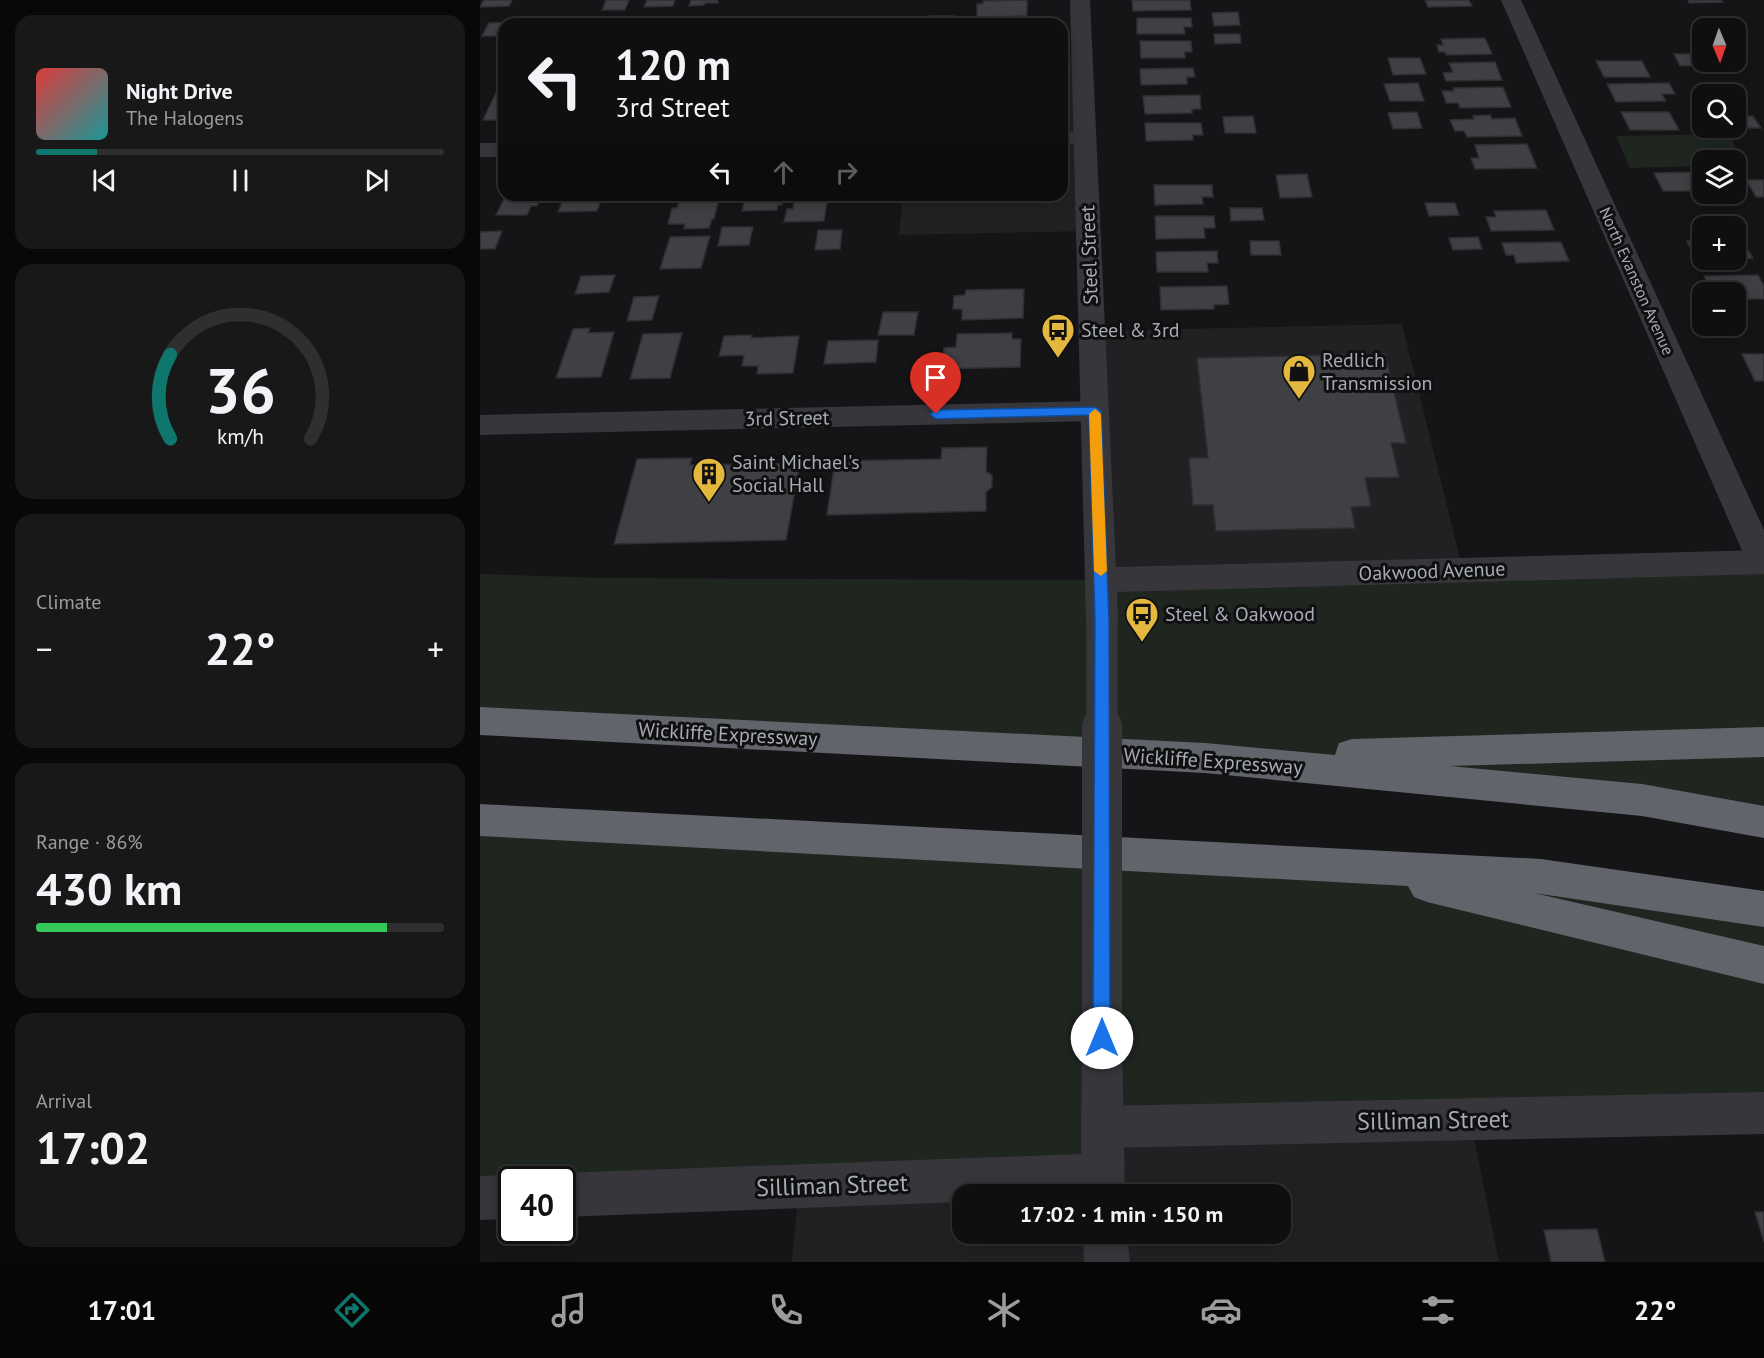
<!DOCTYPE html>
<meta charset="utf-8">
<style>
:root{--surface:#100f10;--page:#191819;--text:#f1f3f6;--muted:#9c9c9f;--line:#302f30;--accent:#0f766e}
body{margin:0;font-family:"PT Sans",sans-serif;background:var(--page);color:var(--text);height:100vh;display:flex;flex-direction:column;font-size:22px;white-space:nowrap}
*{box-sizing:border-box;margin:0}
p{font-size:20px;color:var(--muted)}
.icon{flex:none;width:33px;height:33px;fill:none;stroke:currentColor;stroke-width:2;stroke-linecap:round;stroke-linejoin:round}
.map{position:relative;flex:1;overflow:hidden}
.drawer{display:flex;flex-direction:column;gap:15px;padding:15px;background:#090809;width:480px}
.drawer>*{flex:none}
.top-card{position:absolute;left:18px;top:18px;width:570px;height:183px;border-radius:18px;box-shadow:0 3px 15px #0003,0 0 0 2px var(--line);background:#100f10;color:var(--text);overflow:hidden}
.needle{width:39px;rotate:178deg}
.controls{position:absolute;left:1212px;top:18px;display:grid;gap:12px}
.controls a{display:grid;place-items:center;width:54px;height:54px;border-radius:12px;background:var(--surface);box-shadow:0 3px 15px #0003,0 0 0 2px var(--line);font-size:30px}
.speed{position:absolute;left:18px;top:1166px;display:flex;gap:12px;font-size:30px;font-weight:700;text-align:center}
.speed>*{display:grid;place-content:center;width:78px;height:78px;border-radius:50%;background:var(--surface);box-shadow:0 3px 15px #0003,0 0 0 2px var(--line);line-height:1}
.speed .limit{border:3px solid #111;border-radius:9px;background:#fff;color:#111}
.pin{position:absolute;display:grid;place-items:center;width:51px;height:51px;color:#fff;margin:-62px -26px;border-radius:50% 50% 50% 0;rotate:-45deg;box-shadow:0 0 6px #0007}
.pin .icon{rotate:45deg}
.me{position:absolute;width:66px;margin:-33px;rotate:0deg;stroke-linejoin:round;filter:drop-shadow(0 0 4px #0008)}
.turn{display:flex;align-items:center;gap:21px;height:126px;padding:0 18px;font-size:27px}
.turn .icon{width:78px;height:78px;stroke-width:2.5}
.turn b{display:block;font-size:42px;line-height:51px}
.lanes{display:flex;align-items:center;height:57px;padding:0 18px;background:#0003;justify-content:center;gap:30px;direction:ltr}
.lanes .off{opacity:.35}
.big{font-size:45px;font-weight:700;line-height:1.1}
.drawer .card{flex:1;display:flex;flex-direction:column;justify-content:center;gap:9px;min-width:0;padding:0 21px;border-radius:18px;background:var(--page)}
.drawer .dial{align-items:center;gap:0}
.dial svg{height:156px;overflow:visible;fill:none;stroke:var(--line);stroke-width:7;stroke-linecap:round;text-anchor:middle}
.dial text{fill:var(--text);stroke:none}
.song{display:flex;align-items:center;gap:18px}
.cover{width:72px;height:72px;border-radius:9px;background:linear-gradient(135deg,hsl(0 70% 55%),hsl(180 70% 35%))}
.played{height:6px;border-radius:3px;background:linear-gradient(90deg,var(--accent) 15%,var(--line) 15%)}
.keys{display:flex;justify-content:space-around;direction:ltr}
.heat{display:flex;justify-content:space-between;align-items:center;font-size:33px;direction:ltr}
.charge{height:9px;border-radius:4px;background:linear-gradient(90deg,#34c759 86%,var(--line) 0)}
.trip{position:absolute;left:472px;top:1184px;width:339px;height:60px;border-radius:18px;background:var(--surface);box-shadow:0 3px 15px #0003,0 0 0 2px var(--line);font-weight:700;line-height:60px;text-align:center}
.dock{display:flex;height:96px;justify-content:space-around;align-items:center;background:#060606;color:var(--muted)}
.dock .icon{width:42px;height:42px}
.dock .on{color:var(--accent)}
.dock b{font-size:27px;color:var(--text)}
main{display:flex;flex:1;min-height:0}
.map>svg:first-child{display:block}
</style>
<main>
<section class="drawer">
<div class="card">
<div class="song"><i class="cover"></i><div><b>Night Drive</b><p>The Halogens</p></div></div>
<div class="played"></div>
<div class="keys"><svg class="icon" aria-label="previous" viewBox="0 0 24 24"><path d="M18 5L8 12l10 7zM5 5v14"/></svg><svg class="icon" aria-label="pause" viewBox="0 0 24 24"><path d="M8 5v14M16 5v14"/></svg><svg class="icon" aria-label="next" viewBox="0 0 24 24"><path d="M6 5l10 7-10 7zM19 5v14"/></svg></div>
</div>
<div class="card dial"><svg viewBox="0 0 100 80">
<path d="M14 69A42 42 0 1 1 86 69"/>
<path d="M14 69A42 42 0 0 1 14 26" stroke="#0f766e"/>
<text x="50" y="56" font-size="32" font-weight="700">36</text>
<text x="50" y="72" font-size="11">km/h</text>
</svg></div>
<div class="card"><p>Climate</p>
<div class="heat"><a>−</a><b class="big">22°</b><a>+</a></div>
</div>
<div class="card"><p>Range · 86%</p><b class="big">430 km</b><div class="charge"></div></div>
<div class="card"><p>Arrival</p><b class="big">17:02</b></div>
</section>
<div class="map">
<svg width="1284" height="1262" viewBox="0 0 1284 1262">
<rect width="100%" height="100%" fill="#151416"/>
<path fill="#212123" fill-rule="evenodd" d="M602,54l6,177 -189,4 4,-40h159v-140z
M922,324l61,247 -362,9 -9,-249z
M990,1119l29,143h-707l7,-76 303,-59zM483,1194h318v39h-318z"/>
<path fill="#1f2620" d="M1249,134l17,32h-10v-6h-34v6l-72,2 -14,-32z
M1284,562v260l-122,-22 -1162,-75v-151l124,4 497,2z
M0,820l622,33 662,56v204l-661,14 -1,48 -590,4 -32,19z"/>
<path fill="#3f4043" stroke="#2f2f32" stroke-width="1.5" d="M4,0h28l-3,6 -29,1z
M126,0h23l-4,10h-23z
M167,0h28l-2,6 -29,1z
M211,0h27v3h-13l-1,2 -15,1z
M547,0v16l-50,1v-13h6v-3z
M652,0h58l1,10 -58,1z
M945,0h44l3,6 -44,1z
M1208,0h33l2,2 -34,1z
M758,12l2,13 -26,1 -2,-13z
M449,16h25l-1,8h-25z
M657,18h54l1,9h-8l1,7h-48z
M31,22l-7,2v12h-22l7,-13z
M734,34h26l1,9 -26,1z
M1005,38l7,16 -46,1 -1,-3h-6l-2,-7h6l-2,-6z
M660,41h51l1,11h-7v6h-44z
M1194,54h28v8h8l2,3 -32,1z
M908,58h32l6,16 -33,1z
M1116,61h46l8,16h-46z
M1015,62l7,18 -56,1 -3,-8 10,-1 -4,-9z
M713,68l2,9h-8v7l-46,1 -1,-16z
M938,83l6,18h-34l-6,-17z
M1189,83l6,11h-13l4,7 -50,1 -9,-18z
M19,86h5v34h-21z
M1023,87l8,20 -51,1 -2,-5h-12l-4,-12h12l-1,-3z
M720,95l1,14h-9v4l-47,1 -2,-18z
M937,112l5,16 -29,1 -5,-16z
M1141,112h48l10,18h-49z
M1010,115l2,4 23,-1 7,18 -55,1 -3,-6h-9l-5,-11 24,-1 -1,-3z
M773,116l3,17h-31l-2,-16z
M1256,116h17l8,12h-35h10z
M665,123h56l2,12h-10v5l-47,1z
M1047,144l10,24 -62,1 -4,-11h8l-4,-13z
M1221,172l1,19h-39l-9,-18z
M827,174l5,23 -32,1 -4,-23z
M1266,180h18v17h-8z
M674,185h58l1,12h-11l1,7 -48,1z
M26,195h31l-1,2h5l-4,9h-6l-4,9h-31z
M85,195h46l-9,2 -5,14 -39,1z
M201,195h39l-6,24h-2l-3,9 -25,1 1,-5h-17l4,-16h5z
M266,195h38l-2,10h-4l-1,5 -35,1z
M315,195h33l-4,26 -40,1 3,-13h6z
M945,203h30l4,12 -30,1z
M750,208h32l2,12 -33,1z
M1066,210l8,20 -63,1 -5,-14h10l-2,-6z
M675,216h59l1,12h-11l1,10 -49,1z
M242,227h31l-4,18 -31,1z
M338,230h24l-2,19 -25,1z
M22,231l-7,18h-15v-17z
M230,236l-9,32 -41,1 10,-32z
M998,237l4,12 -29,1 -4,-12z
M1256,240h6l11,18 -17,1z
M770,241h29l2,14h-30z
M1207,241h15v19h5h-11z
M1081,242l8,19 -53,2 -2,-8h-8l-4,-12z
M737,251l1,12h-11l1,9h-51l-1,-20z
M135,275l-6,17 -34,2 6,-18z
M1278,275l6,11v13h-28v-7h-24l-8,-16z
M747,286l2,18 -15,1v4l-53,1 -1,-23z
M544,289l-1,29 -61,2v-11h-9l1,-13 11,-1 1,-5z
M179,296l-7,24 -25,1 7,-24z
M403,312h35l-4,23h-36z
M110,328l-2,5 26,-1 -13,45 -45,1 17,-49z
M202,333l-12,45 -40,1 13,-45z
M532,333v6h9l-1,28 -78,2 2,-21 12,-1 1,-13z
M272,335l-1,3 48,-2 -6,37 -36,1 1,-8h-16l2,-11 -25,1 5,-20z
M398,340l-2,22 -52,2 4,-23z
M905,354l21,89h-15l8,34 -34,1 6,28 -20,1 4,21 -139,3 -3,-26h-20l-4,-47h19l-11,-100z
M1262,354h22v27h-9z
M507,447l-1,25 6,3v12l-6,5v19l-159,4 8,-54 106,-2 1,-11z
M212,458l-2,7 110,-2 -14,77 -172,4 23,-85z
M1275,1212h9v30z
M1117,1229l8,33h-54l-7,-32z"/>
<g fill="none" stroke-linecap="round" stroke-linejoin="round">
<path fill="#36363b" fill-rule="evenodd" d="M1021,0h20l243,530v44l-12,-4 -5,-8z
M582,131l31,2 4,5 -4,5 -31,2z
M0,143h24v14h-24z
M615,401l10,3 4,7 -4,7 -10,3 -615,14v-20z
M1284,1092v42l-662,14 -15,-6 -6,-15 6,-15 15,-6z"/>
<path fill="#36363b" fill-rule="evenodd" d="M590,0h20l26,567 648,-17v24l-647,18 1,29 -4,9 -12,4 -12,-4 -4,-9z
M622,1018l14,6 6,14 3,156h-162v8l-401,15v-38h-15l15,-6 519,-19 1,-116 6,-14z
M32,1175l10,4h-10v40l-32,1v-44z
M603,1233h44l3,29h-46z"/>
<path fill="#62646b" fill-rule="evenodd" d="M0,707l725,36 130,12 4,-12 13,-4 412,-12v30l-314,9 192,18 122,22v32l-122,-22 -437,-43 -725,-38z
M0,804l1061,55 223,32v36l-230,-34 230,53v38l-337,-82 -13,-5 -6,-11 -928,-50z"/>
<path stroke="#36363b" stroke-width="31" d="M622,621v107"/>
<path stroke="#36363b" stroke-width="40" d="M622,727v311"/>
</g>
<path fill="#1a73e8" stroke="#114b97" stroke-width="1.5" d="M615,407l6,4 8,210 1,417 -2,6 -6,2 -6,-2 -3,-6 2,-417 -6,-206 -153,4 -6,-5 6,-4z"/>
<path fill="#f59e0b" d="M615,409l6,5 6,157 -6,5 -7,-5 -5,-157z"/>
<defs>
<g id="bus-pin" transform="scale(1.725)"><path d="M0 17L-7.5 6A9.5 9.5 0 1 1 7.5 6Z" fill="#e4b83f" stroke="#101011"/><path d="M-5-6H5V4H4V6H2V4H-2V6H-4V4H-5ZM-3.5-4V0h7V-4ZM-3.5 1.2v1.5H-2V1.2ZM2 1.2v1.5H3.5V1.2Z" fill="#111"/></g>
<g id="shop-pin" transform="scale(1.725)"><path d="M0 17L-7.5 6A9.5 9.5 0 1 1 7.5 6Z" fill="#e4b83f" stroke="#101011"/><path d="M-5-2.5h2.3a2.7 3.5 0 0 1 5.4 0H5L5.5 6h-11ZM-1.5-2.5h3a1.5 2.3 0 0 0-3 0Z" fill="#111"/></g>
<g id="building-pin" transform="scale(1.725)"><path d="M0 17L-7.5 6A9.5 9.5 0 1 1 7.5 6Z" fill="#e4b83f" stroke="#101011"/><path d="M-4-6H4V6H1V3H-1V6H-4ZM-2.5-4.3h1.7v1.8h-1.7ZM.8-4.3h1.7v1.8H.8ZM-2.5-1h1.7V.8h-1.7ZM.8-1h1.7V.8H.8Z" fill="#111"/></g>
</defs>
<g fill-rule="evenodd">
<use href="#bus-pin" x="578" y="330"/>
<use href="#shop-pin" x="819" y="371"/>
<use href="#building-pin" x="229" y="474"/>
<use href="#bus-pin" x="662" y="614"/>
</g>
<g text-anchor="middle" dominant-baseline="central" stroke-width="6" stroke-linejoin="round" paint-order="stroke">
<g font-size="16" fill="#a7abb5" stroke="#101011">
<text transform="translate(1157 281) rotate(66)">North Evanston Avenue</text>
</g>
<g font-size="20" fill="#a7abb5" stroke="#101011">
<text transform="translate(609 255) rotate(-92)">Steel Street</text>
<text transform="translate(307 418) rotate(-1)">3rd Street</text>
<text transform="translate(952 571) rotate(-2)">Oakwood Avenue</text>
<text transform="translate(248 734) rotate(3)">Wickliffe Expressway</text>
<text transform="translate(733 761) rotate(4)">Wickliffe Expressway</text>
</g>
<g font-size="20" fill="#a7abb5" stroke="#101011" text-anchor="start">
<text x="601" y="330">Steel &amp; 3rd</text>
<text x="842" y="360">Redlich<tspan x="842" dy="23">Transmission</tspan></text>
<text x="252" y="462">Saint Michael's<tspan x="252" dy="23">Social Hall</tspan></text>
<text x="685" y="614">Steel &amp; Oakwood</text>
</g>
<g font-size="24" fill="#a7abb5" stroke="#101011">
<text transform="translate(953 1120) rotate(-1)">Silliman Street</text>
<text transform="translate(352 1185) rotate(-2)">Silliman Street</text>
</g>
</g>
</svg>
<div class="controls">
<a><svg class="needle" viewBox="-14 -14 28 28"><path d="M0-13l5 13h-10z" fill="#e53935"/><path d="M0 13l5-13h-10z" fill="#9c9c9f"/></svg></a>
<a><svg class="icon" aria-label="search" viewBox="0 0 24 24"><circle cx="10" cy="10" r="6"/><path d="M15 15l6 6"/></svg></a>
<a><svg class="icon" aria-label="layers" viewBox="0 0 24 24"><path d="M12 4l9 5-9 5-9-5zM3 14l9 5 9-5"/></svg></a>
<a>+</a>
<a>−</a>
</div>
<div class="speed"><div class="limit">40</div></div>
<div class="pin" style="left:456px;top:414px;background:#d93025"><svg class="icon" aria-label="arrive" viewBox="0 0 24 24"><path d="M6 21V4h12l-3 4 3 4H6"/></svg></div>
<svg class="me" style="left:622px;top:1038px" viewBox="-20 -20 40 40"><circle r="19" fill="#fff"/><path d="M0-13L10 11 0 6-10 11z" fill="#1a73e8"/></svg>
<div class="trip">17:02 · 1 min · 150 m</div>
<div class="top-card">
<div class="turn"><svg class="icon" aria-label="left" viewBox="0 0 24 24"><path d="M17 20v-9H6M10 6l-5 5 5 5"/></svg><div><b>120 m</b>3rd Street</div></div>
<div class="lanes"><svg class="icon" aria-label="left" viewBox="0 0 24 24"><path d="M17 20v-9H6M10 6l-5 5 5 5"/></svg><svg class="icon off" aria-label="ahead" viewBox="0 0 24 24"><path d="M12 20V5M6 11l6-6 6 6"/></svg><svg class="icon off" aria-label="right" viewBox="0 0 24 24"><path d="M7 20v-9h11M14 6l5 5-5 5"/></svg></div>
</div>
</div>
</main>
<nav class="dock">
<b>17:01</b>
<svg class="icon on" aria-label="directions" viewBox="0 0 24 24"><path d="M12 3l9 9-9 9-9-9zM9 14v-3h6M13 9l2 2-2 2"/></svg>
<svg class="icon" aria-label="music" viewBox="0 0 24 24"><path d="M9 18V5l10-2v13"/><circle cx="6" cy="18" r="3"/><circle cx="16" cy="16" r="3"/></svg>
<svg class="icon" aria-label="phone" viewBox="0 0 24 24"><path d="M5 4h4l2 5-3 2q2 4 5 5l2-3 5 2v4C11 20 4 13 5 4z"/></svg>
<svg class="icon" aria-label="climate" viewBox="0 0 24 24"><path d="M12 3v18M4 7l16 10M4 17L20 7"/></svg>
<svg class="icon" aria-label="car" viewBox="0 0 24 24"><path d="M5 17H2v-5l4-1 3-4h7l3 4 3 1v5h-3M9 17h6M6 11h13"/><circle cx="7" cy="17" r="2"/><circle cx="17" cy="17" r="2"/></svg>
<svg class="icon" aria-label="filters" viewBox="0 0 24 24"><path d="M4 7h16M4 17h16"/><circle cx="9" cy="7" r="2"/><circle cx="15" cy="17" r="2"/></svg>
<b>22°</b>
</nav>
